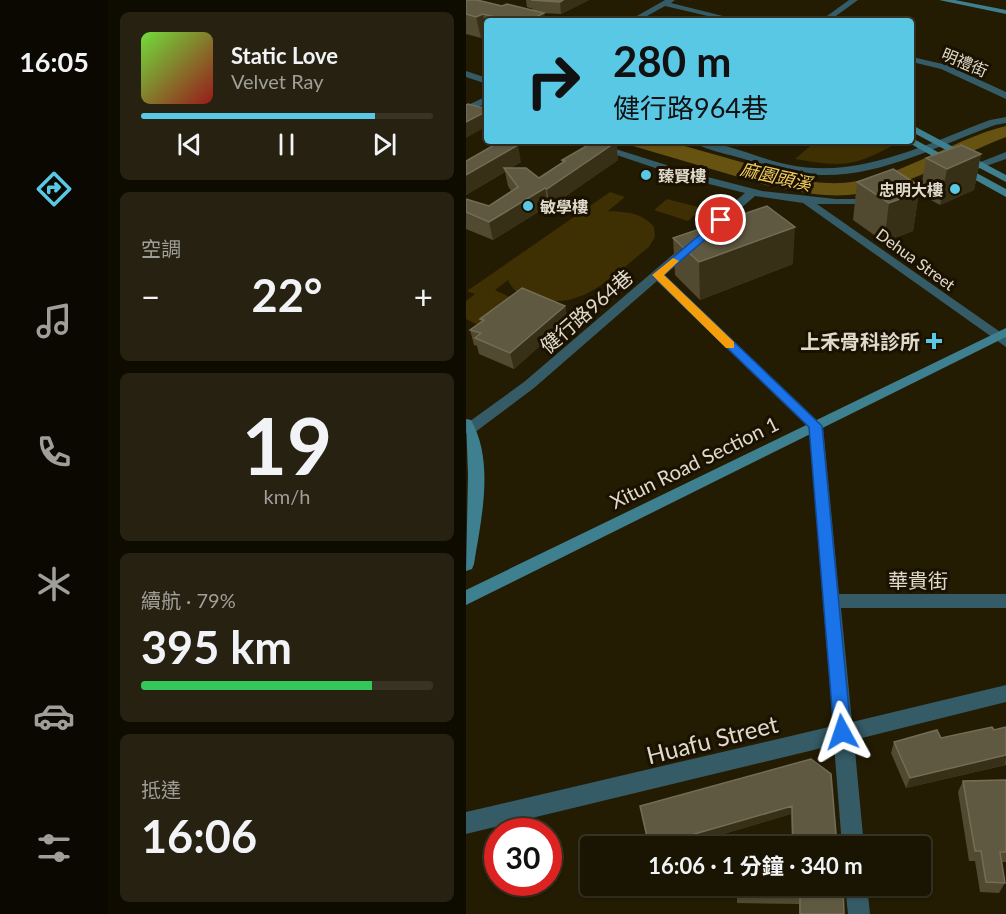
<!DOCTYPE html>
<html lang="zh-TW">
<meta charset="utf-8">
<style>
:root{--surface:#1a1402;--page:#272111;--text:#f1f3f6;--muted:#9f9e99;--line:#383324;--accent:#59c8e5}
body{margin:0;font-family:Lato,"Noto Sans TC",sans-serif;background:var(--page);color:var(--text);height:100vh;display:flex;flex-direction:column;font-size:22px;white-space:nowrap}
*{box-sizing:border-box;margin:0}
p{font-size:20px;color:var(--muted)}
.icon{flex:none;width:33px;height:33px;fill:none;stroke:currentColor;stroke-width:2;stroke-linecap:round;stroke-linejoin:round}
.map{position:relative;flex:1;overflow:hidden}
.drawer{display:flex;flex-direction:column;gap:12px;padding:12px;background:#0e0b01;width:358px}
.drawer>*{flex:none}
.banner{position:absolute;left:18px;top:18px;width:430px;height:126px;border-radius:6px;box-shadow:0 2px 4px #0004,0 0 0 2px var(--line);background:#59c8e5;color:#111;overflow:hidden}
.speed{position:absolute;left:18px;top:818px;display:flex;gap:12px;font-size:30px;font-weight:700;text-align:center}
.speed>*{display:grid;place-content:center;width:78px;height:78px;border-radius:50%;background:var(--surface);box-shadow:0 2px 4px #0004,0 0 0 2px var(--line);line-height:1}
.speed .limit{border:9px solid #d22;background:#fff;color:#111}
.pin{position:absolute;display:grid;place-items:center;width:51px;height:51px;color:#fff;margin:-26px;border:3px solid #fff;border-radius:50%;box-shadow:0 2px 6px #0007}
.me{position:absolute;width:66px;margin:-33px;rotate:355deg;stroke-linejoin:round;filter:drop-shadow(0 0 4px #0008)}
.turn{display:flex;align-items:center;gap:21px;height:126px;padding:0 30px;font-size:27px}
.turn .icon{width:78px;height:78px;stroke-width:2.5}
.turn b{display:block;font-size:42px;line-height:51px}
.big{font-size:45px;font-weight:700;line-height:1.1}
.drawer .card{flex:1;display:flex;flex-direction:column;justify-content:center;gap:9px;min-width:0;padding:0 21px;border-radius:9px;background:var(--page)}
.drawer .dial{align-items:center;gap:0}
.dial b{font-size:78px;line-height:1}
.song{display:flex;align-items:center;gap:18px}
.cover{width:72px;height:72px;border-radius:9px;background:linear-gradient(135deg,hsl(100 70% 55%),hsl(0 70% 35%))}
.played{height:6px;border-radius:3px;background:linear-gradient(90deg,var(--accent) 80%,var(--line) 80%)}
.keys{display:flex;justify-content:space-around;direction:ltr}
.heat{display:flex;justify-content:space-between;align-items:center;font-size:33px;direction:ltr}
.charge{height:9px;border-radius:4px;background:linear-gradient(90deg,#34c759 79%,var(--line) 0)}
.trip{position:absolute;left:114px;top:836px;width:351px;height:60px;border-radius:6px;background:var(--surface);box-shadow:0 2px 4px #0004,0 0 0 2px var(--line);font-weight:700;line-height:60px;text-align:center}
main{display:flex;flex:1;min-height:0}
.tab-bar{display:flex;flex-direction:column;width:108px;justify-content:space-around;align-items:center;background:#0a0801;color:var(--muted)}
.tab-bar .icon{width:42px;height:42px}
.tab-bar .selected{color:var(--accent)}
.tab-bar b{font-size:27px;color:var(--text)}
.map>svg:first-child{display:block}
</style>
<main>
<nav class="tab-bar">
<b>16:05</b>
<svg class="icon selected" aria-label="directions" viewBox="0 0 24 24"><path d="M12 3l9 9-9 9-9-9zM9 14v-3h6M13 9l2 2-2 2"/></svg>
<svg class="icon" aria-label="music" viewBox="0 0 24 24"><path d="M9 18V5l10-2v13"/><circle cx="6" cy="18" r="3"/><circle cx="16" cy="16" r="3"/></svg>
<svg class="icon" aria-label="phone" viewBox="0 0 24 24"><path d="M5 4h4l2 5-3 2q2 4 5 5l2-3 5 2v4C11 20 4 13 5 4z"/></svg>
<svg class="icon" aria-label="climate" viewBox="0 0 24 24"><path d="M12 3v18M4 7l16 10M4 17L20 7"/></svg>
<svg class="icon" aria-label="car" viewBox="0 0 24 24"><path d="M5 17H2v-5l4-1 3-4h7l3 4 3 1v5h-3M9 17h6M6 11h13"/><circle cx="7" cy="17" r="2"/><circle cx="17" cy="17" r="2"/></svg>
<svg class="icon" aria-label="filters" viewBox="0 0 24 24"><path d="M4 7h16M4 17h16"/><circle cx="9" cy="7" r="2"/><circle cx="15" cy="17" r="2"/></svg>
</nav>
<section class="drawer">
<div class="card">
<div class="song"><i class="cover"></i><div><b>Static Love</b><p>Velvet Ray</p></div></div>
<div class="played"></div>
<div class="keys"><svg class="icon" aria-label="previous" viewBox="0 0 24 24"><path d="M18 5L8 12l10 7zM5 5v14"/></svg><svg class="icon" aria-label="pause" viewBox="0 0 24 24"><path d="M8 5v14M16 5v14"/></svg><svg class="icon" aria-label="next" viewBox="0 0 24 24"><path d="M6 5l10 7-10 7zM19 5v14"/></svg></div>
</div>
<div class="card"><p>空調</p>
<div class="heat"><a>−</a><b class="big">22°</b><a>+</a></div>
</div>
<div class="card dial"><b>19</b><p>km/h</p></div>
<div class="card"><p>續航 · 79%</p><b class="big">395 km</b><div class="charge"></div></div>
<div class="card"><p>抵達</p><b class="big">16:06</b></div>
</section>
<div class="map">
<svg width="540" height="914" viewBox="0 0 540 914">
<rect width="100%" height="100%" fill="#231b02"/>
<path fill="#3e3003" d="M350,141h85c-45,25 -55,27 -106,18z
M144,192l15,5 -17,14c17,1 34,1 46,16l1,10 -6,10c-36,28 -67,66 -117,51 -13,-4 -18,-6 -24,-18l-13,10 19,9 -34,27 -14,-7v-18l9,-7 -8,-3z
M201,199l35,9 -14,13 -34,-11z"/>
<path fill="#675311" d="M150,141h51l116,33 -14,12z"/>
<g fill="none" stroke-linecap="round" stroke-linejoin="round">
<path fill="#675311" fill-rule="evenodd" d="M540,126v11c-58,22 -116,63 -180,58 -32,-2 -63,-13 -94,-23l-3,-4 3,-4 7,-2c30,8 58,20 89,21 64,3 117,-42 178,-57z"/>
<path fill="#345b66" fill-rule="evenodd" d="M199,0h10l-4,3 72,18h-14l-64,-15 -27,15h-10z
M383,0h9l-29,21h-9z
M446,57l35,8 59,27v7l-65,-30 -29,-7z
M0,71l21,7v6l-21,-7z
M21,96v7l-21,10v-7z
M540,117v6l-11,2c-55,20 -115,52 -175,50 -26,-1 -52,-8 -76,-16 -16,-5 -40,-9 -52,-18 34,0 65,18 98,24 70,14 136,-21 200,-45z
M109,141h15l102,32 70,18 74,8h42v4l-4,1h-57l189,132v11l-203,-144 -48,-7 -91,79 159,151 16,168h167v14h-165l11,114 154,-37v17l-152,38 10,106h-22l-8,-101 -368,89v-22l367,-86 -24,-298 -152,-147 -123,107 -60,45h-8v-9l58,-42 221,-189 -60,-15z
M540,152v7l-37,13 -9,-2z
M379,885h22l3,29h-22z"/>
<path fill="#3e7f90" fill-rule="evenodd" d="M473,0h16l51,10v4z
M446,125l94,50v7l-94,-50z
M446,138l94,51v8l-97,-54 -2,-2h5z
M540,328v9l-540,268v-15z
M0,419l5,1c24,42 10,100 3,144l-2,5 -6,2 2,-96z"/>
</g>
<path fill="#514930" d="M0,0l67,11v-2l-6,-2 -1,-7h63l-28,14 -19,-1h2l1,8h-58v14l-6,3 -15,-4z
M150,142l2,18 -68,47 -2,-1 -55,34 -27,-11v-30l23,7 22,-15 -3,-5 -3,-14 -39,23v-34l55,1 -10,6 28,10 23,-15v-3z
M515,154l-7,36 -34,15 -20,-11 6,-36z
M391,182l62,10 -6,39 -29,11 -31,-22z
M207,238l120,26 -93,36 -25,-25z
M99,306l3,15 -54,48 -35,-15 -2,-8 -3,-1 -4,-15 11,-8 -1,-3z
M540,727v38l-100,23 -15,-35 3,-11 47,-4 53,-8z
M345,759l26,87h-45l-1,-32 -108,32h-34z
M540,780v82h-4l3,21 -6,10 -19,-1 -5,-31h-6l-11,-69 5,-11z
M271,885h106l1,29h-45v-10l-62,-1z"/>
<path fill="#383016" d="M97,0h26l-28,14 -1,-12z
M78,13l1,8h-17z
M17,14l4,21 -6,3 -5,-21z
M21,111v15l-21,12v-16z
M150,142l2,18 -68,47 -3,-18z
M52,145l3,17 -15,9 -2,-3 1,4 -39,23v-20z
M515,154l-7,36 -34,15 7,-36z
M79,188l3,18 -55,34 -4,-18z
M453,192l-6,39 -29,11 5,-39z
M329,227l-2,37 -93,36 -1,-38z
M99,306l3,15 -54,48 -4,-16z
M540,755l-1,10 -99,23 4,-10z
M326,806l-1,8 -108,32h-30z"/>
<path fill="#605941" stroke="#746d56" stroke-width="1.5" d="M0,0h11l25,6 5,-2 37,9 -16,8h-17l-28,-7 -7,3 -10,-3z
M65,0h32l-3,2z
M2,104l19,5v2l-21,11v-17z
M35,141h15l2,4 -52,30v-14z
M129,141h16l5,1 -69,47 -2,-1 -56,34 -23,-10v-13l23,7 29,-19 -14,-19h22l13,10 26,-17 -3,-1z
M495,145l20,9 -34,15 -21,-11z
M427,169l25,16 1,7 -30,11 -32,-21z
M301,206l28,21 -96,35 -26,-24z
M56,288l43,18 -55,47 -35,-15 6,-5 -11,-3 14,-10 -4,-1z
M526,727l2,3 12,-3v28l-96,23 -16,-36 43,-12 4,8z
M345,759l20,15 6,72h-44l-1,-40 -139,40h-4l-9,-40z
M540,780v72h-6l5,31 -19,-1 -5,-31h-6l-12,-70z
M271,885h106l1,29h-44v-18l-63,-1z"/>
<path fill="#1a73e8" stroke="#114b97" stroke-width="1.5" d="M255,217l5,3 -2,3 -60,52 158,151 29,306 -2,6 -7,3 -6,-3 -2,-6 -25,-305 -157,-152z"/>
<path fill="#f59e0b" d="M207,258l6,3 -15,14 70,67v6h-8l-74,-73z"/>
<g fill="#59c8e5" stroke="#1a1100" stroke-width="2">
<circle cx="180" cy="175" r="6"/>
<circle cx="489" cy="189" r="6"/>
<circle cx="62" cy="206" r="6"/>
<path d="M465 332h6v6h6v6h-6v6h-6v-6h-6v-6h6z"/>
</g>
<g text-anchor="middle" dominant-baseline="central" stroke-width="6" stroke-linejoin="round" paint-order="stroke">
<g font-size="16" fill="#e0dacc" stroke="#1a1100">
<text transform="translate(499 62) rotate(23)">明禮街</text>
<text transform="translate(450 259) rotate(36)">Dehua Street</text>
</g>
<g font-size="16" font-weight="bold" fill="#e0dacc" stroke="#1a1100" text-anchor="start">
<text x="192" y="175">臻賢樓</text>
<text x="477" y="189" text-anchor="end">忠明大樓</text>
<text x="74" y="206">敏學樓</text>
</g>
<g font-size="18" font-style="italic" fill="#f2cd5f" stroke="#1a1100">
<text transform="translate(310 176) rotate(13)">麻園頭溪</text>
</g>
<g font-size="20" fill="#e0dacc" stroke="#1a1100">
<text transform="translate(120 311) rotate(-41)">健行路964巷</text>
<text transform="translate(228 462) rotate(-26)">Xitun Road Section 1</text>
<text x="452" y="580">華貴街</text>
</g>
<g font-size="20" font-weight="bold" fill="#e0dacc" stroke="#1a1100" text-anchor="end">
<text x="454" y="341">上禾骨科診所</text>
</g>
<g font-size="24" fill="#e0dacc" stroke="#1a1100">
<text transform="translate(246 739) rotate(-14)">Huafu Street</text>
</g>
</g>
</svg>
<div class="speed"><div class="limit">30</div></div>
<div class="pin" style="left:255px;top:220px;background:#d93025"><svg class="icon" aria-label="arrive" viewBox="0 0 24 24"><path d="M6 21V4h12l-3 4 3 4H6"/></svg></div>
<svg class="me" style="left:376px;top:732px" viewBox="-20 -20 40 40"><path d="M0-17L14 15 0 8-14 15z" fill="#1a73e8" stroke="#fff" stroke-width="4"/></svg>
<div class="trip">16:06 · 1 分鐘 · 340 m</div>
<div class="banner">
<div class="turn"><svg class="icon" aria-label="right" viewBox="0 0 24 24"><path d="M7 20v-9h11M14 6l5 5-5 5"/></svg><div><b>280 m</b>健行路964巷</div></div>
</div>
</div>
</main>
